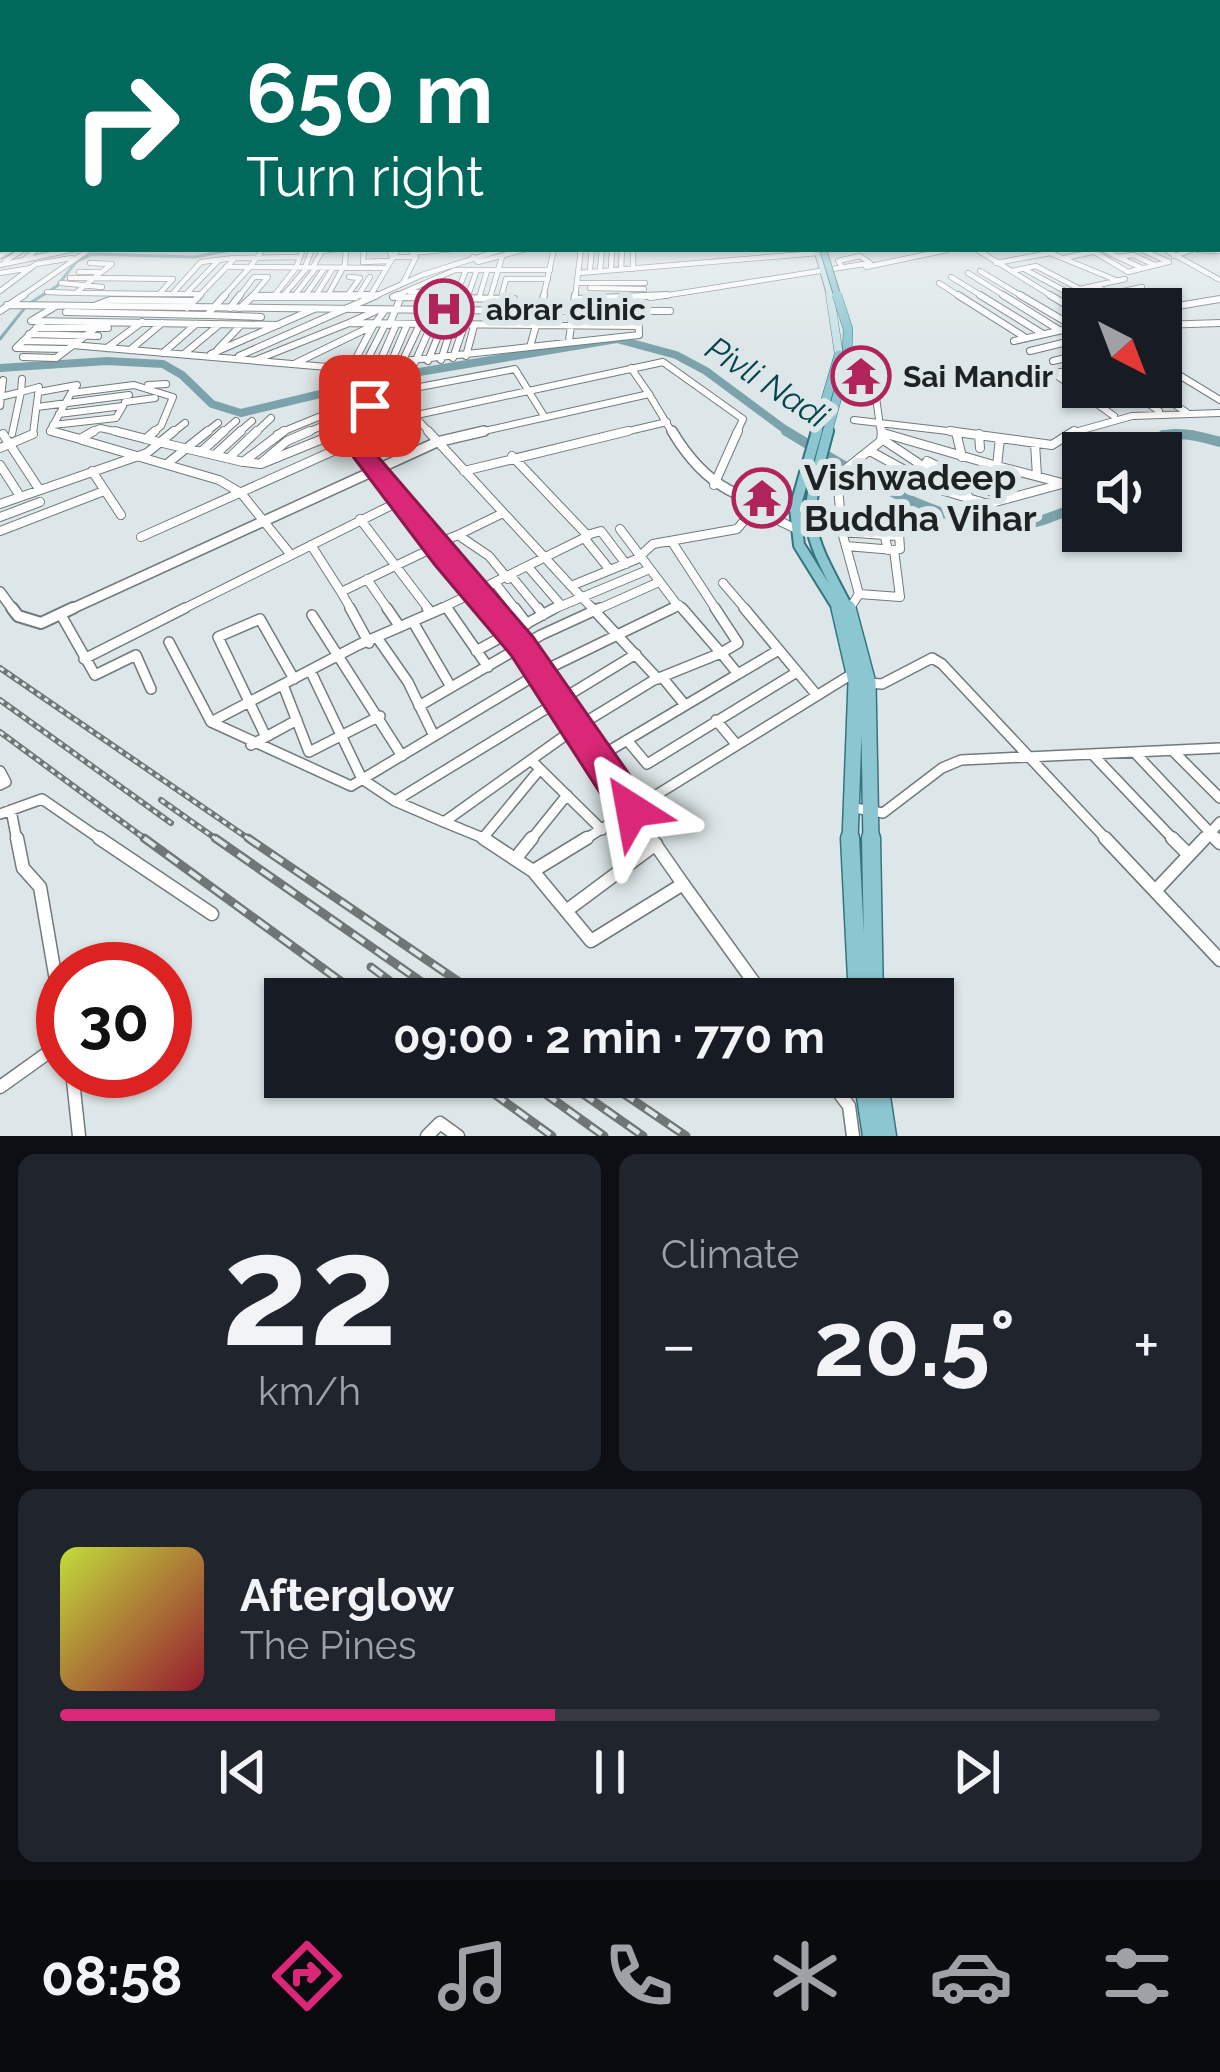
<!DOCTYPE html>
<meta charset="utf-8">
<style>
:root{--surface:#171b24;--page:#20242c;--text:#f1f3f6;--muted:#9ea1a6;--line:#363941;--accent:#db2777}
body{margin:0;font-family:Raleway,sans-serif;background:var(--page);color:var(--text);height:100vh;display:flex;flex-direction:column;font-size:45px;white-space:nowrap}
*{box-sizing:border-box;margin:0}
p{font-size:39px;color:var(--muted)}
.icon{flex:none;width:66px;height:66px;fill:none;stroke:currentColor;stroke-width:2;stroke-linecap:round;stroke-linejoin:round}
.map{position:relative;height:1136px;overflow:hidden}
.details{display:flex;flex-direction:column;gap:18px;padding:18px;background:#0d0f14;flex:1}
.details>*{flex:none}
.banner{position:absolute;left:0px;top:0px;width:1221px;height:252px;box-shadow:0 3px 9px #0004;background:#00695c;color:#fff;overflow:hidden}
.needle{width:78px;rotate:138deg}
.tools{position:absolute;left:1062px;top:288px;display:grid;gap:24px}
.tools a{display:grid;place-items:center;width:120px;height:120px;border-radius:0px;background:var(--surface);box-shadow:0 3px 9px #0004;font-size:60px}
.speed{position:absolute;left:36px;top:942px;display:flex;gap:24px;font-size:60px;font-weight:700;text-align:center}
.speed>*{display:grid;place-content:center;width:156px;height:156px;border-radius:50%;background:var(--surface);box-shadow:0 3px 9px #0004;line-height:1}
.speed .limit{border:18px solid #d22;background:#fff;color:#111}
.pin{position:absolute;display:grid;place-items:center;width:102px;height:102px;color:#fff;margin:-51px;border-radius:24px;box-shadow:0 6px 18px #0006}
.me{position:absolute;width:132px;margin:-66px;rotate:326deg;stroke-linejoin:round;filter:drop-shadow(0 0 9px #0008)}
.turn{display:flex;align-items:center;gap:42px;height:252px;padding:0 48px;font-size:54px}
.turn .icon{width:156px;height:156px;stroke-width:2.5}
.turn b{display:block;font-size:84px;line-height:102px}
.big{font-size:90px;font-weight:700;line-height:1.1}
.details .widget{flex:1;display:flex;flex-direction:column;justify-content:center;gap:18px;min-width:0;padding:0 42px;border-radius:18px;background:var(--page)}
.details .dial{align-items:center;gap:0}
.dial b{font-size:156px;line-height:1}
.song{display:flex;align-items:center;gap:36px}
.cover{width:144px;height:144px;border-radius:18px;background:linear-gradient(135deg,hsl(70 70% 55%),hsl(350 70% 35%))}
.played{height:12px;border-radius:6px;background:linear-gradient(90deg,var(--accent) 45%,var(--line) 45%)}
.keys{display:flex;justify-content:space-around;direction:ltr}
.heat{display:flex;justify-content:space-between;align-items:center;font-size:66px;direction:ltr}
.details .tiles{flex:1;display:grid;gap:18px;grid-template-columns:1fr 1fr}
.widget:last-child{grid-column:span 2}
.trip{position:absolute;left:264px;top:978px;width:690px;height:120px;border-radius:0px;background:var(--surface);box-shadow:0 3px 9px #0004;font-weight:700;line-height:120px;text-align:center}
.menu{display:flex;height:192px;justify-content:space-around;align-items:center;background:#090b0e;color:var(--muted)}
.menu .icon{width:84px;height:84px}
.menu .selected{color:var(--accent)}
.menu b{font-size:54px;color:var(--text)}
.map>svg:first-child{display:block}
</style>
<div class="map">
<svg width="1220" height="1136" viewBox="0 0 1220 1136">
<rect width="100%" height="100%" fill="#dde6e8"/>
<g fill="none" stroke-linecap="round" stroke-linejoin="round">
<path stroke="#7ca3ac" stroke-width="3" d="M0,339l27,-34 30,-19 19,-24 16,-8 103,3 41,-8"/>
<path stroke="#7ca3ac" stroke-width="8" d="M0,368l107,-7 56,3 19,11 30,29 29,9 154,-37 222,-37 59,16 30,16 85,63
M1163,434h29"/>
<path stroke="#7ca3ac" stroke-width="10" d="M786,431c65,39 155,99 234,94 20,-1 44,-14 63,-20
M1135,453c26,-26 52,-21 85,-11"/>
<g stroke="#727a7c" stroke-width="6">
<path id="minor-far4" d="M364,249l-1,13 25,-1
M389,249l3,8h24l-13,26
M633,249v20
M976,249l79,49
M1057,249l-7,4 68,28
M1102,249l16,8
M1140,249l29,13
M1164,249l56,31
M1198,250l22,1
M1093,251l35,21 40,-10
M412,253l40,-4
M0,256l13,-7
M1174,256l20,-7
M473,257l5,5 48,-13
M1065,258l27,-6
M24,260l13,-11
M5,261l19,-12
M996,263l54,-10
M0,265l75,-16
M226,267h24l13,-18
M305,267l7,-18
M313,267l9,-16 15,-2
M866,267l81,-17
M1142,268l-24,-11 15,-2 22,10
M590,269l2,-20
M600,269l2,-20
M611,269l1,-20
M621,269l1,-20
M1026,270l52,28
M980,271l45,27
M1012,271l24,-5 61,32
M79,272h20
M0,273l31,-5
M579,273l238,-20
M968,273l40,25
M951,277l34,21
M70,278h24l18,-14 -22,-1
M94,278l79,1 -14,15 -83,-1z
M61,283l41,4
M577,283h68
M939,283l23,15
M1096,286l14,8 32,-7
M590,288l54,1
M1080,289l45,-10
M0,291l36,-27 36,-6
M47,292l29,1
M410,292h34
M173,293l28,-31 33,-4
M159,294h40
M186,294l33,-34
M295,295l20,-26
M274,296l22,-28 7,-19
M283,296l23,-27
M305,296l19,-27
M358,296l12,-19
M315,297l18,-29
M327,297l18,-33 1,-15
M346,297l14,-19 -11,-1
M393,297l62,-27h95
M396,297l45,1
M197,298l38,-40 64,-1
M222,298l28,-31 136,1
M238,298l16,-21h14l-15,18
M251,298h105
M369,298l29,-49
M371,298l51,-23 82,-26
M455,298l11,-28
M467,298l10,-28
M479,298l8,-27
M490,298l12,-41
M501,298l5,-19h42
M575,298l6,-49
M650,298l220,-35 -10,-7 -22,5 3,4"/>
</g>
<g stroke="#727a7c" stroke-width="8">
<path id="minor-far3" d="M958,295l68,43
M980,295l63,39
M1003,295l56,35
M1020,295l63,37
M1050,295l33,20
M1072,295l27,14
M1092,295l27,14
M393,297l5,-2
M396,297l118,2 -3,12
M575,299l92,-4
M56,306l-25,15 247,4
M94,306l16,-6 82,1
M1114,306l45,-9
M187,308l13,-13
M230,308l10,-13
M240,308l13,-12 118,-1
M1160,309l60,-10
M378,310l-29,13 290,3
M66,312l141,3 18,-20
M209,315l52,2
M43,322l-27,26 49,1
M389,325l12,-28
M1161,325l59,-2
M36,328h72
M29,334l69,2
M23,341l51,1
M569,341l6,-46
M1014,341l62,-14
M72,345l267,23 191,-21 10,-36h130
M530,347l109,-12 -1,-23
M107,348l35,-26
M218,349l22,-23
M130,350l32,-27
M1030,351l53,-13
M163,353l33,-29
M185,353l35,-29
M211,354l103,-45
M239,356l138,-61
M466,356l8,-30
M23,357l33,1 45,-34
M453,358l11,-32
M846,359l14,-4 16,42 5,37
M256,360l93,-37
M441,360l11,-34
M428,361l14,-35
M1053,361l30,-7
M402,362l17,-36
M415,362l16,-36
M296,363l78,-38 11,-15
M1161,364l59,36
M385,365l9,29
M390,365l17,-40
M352,366l21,-40
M364,366l21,-41
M378,366l18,-41
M631,368l18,26
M1055,374l59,42
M1018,378l65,-9
M148,385l18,-1
M1124,387l35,24
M1148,387l38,25
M39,392l38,-7 -5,6
M393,392l122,-23 29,47
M0,397l21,-5 1,-13
M125,402l30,-4
M0,406l3,-26
M37,407l92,-12
M854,420l102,12
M53,425l63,-7 7,-12 -64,8
M883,433l5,1
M12,434l9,-42 18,-5 -6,47
M63,434l-13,-3 21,-38 63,-8 39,12 -12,29 -10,8
M88,434l12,-6 28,6
M171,434l14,-11
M204,434l14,-11
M221,434l15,-13
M237,434l15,-13
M254,434l17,-16
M277,434l61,-25 7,7
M303,434l38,-16
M334,434l16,-6
M357,434l-16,-16 54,-23 36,39
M371,434l41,-18 251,-54 80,57 -7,15
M616,434l51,-12
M957,434h16
M1068,434l64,-18 88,-3"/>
</g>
<g stroke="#727a7c" stroke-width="10">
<path id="minor-far2" d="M51,431l29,8 14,-8
M115,431l31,8
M354,431l6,7
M428,431l143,155 66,-27 16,-15 84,-15 19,-22
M950,431l6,1
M883,433l114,33 3,-28
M3,434l36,55
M979,434l1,14
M146,439l97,23 41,-31
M146,439l9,-8
M882,439l86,57
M82,440l137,40 22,13 50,62
M354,442l81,102
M1035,443l2,33
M0,448l33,-14
M202,451l22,-20
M870,451l71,39 47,14 74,-20
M216,454l25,-23
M230,457l27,-26
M962,457l-6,-25 96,13 22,-14
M927,461l80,38
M245,462l16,2 81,-33
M168,463l40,-32
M261,463l26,-22 23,-10
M0,465l20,31
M997,466l65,17
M92,471l29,44
M464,471l164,-40
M1063,483l20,-3
M714,485l24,-54
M0,504l147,-51 27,-22
M757,510l39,19
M808,512l72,5 8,33
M503,513l-45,22 31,21 19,23
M0,517l40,-15
M360,519l70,92
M620,529l58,77 -11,5
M0,531l104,-40
M842,532l56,4
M458,535l-23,9 57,67
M587,535l14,-4 25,33
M141,537l237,-106
M585,539l25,31
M672,542l45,69
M311,545l30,47
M846,546l48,4 6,47 -41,-3
M894,550l6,-1 -2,-31
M529,568l32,37
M512,577l28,34
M367,579l22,32
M723,583l24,28
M496,584l21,27
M571,586l24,25
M679,605l5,6
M446,607l3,4
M850,608l9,-14 -17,-62 -5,-56 44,-35 1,-10
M179,611l223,-111
M352,611l-11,-19 96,-46
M436,611l152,-75 -76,-80
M549,611l101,-42
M594,611l65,-29"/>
</g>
<g stroke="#727a7c" stroke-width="12">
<path id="minor-far1" d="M350,608l19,35
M387,608l13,19
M427,608l4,5
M447,608l41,59
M515,608l12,16
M538,608l5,7
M592,608l66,71
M682,608l39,45 17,-10 -23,-35
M744,608l71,85
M61,615l34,60 41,-20 15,34
M312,615l90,141
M413,622l38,65
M378,639l30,43 26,54
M169,642l42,80 147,-77 85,-37
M476,651l79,-43
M721,653l17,21 -141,84 -20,-31 77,-47z
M84,659l101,-51
M310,670l52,109 33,22 241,-147
M738,674l39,-23
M662,677l23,28
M866,683l16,1 50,-26 10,6 166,177
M283,685l26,67 71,-36
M419,706l122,-71 59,-27
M716,720l20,24
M211,722l140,64 190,-114 132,-64
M266,737l-48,-100 42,-18 34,60
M627,740l20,24 150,-92
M251,745l46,-25
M1174,752l46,46
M1137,755l81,86
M1094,756l81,85
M597,758l35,52 220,-136
M540,769l62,61
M0,771l6,11 -6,3
M395,801l49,21 133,-95 -55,-81 -32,-38
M849,807l34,6 59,-45 19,-8 259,-12
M11,810l6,31
M0,814l42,-15 61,42
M444,822l39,16
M487,841l-4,-3 57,-69 -9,-9
M530,841l37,-46
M582,841l50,-31 21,31
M1203,841l17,-19"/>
</g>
<g stroke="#727a7c" stroke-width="15">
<path id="minor" d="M17,838l6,30 17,19 23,134
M99,838l113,76
M483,838l50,33
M1105,838l115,122
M1172,838l16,16
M1215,838l5,5
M515,859l17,-21
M533,871l58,70 92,-57 -32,-46
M533,871l54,-33
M683,884l83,115
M1156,890l49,-52
M566,911l90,-67
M72,1071l7,65
M827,1077l22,29 4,30
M0,1087l63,-45
M427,1136l13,-13 18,13"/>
</g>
<g stroke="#727a7c" stroke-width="6">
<path id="tertiary-far3" d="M19,298l71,-49
M543,298l11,-49"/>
</g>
<g stroke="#727a7c" stroke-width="8">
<path id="tertiary-far2" d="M7,305l533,6 4,-16
M0,311l24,-16
M471,434l178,-40 24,40"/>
</g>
<g stroke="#727a7c" stroke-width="12">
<path id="tertiary-far1" d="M672,431c34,57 71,74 136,77
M0,592l14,19
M67,611l370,-169 47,-11"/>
</g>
<g stroke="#727a7c" stroke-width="14">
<path id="tertiary" d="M12,608l6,8 23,7 32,-15"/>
</g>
<g stroke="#727a7c" stroke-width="8">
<path id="secondary-far1" d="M817,249l14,49"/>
</g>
<g stroke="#727a7c" stroke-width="9">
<path id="secondary" d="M830,295l9,60"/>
</g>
<g stroke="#347481" stroke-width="10">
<path id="primary-far3" d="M816,434l23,-79
M827,434l16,-59"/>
</g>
<g stroke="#347481" stroke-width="14">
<path id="primary-far2" d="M817,431l-22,77 4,37 41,66
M828,431c-26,97 -25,93 21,180"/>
</g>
<g stroke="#347481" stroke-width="18">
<path id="primary-far1" d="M839,608l17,74 -6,159
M848,608l20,75 3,158"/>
</g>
<g stroke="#347481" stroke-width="21">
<path id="primary" d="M850,838l8,161
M871,838l3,161
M863,1077l9,59
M878,1077l9,59"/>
</g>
<use href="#minor-far4" stroke="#fff" stroke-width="4.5"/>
<use href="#minor-far3" stroke="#fff" stroke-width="6"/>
<use href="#minor-far2" stroke="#fff" stroke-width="8"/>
<use href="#minor-far1" stroke="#fff" stroke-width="9"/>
<use href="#minor" stroke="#fff" stroke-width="12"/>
<use href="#tertiary-far3" stroke="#fff" stroke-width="4.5"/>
<use href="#tertiary-far2" stroke="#fff" stroke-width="6"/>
<use href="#tertiary-far1" stroke="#fff" stroke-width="9"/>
<use href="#tertiary" stroke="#fff" stroke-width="10"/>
<use href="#secondary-far1" stroke="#c5e2e8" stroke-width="6"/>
<use href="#secondary" stroke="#c5e2e8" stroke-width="8"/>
<use href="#primary-far3" stroke="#8cc6d1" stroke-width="9"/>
<use href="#primary-far2" stroke="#8cc6d1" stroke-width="10"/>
<use href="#primary-far1" stroke="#8cc6d1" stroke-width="15"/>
<use href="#primary" stroke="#8cc6d1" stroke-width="18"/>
<g stroke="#707576" stroke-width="6">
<path id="rail-far1" d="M0,668l252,173
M0,700l171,123
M0,732l148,109
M161,800l58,41"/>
</g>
<g stroke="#707576" stroke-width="9">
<path id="rail" d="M144,838l221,161
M215,838l231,161
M248,838l236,161
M371,967l43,32
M471,1077l81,59
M522,1077l82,59
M559,1077l84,59
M599,1077l87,59"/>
</g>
<use href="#rail-far1" stroke="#dde6e8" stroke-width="3" stroke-dasharray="4.5" stroke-linecap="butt"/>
<use href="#rail" stroke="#dde6e8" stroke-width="4.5" stroke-dasharray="14" stroke-linecap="butt"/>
<g stroke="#347481" stroke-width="8" stroke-linecap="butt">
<path id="primary-bridge-far1" d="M823,249l15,49"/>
</g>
<g stroke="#347481" stroke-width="10" stroke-linecap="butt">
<path id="primary-bridge" d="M837,295l11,34 -1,27"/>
</g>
<use href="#primary-bridge-far1" stroke="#8cc6d1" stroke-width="6"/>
<use href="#primary-bridge" stroke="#8cc6d1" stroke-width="9"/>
</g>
<linearGradient id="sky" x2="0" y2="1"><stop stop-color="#7dadd0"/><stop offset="0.55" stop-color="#f0f4f5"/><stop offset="1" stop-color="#f0f4f5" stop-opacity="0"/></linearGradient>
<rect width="1220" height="350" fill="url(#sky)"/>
<path fill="#db2777" stroke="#8e194d" stroke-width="3" d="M370,400l11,6 -26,14 17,19 -5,5 166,193 112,160 5,13 -5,12 -13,5 -13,-5 -108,-167 -76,-90 -93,-123 4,-5 -16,-19z"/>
<defs>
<g id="hospital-ring" transform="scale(3)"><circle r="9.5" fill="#dde6e8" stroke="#b0235b" stroke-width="1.5"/><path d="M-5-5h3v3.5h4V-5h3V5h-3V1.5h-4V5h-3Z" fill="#b0235b"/></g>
<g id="temple-ring" transform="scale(3)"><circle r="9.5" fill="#dde6e8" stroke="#b0235b" stroke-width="1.5"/><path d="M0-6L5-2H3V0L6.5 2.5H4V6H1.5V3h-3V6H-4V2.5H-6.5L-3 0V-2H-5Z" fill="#b0235b"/></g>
</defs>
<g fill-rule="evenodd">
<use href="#hospital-ring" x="444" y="309"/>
<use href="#temple-ring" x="861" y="376"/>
<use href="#temple-ring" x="762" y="498"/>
</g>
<g text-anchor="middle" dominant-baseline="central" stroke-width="12" stroke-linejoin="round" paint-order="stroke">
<g font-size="30" font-weight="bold" fill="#1f2223" stroke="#dde6e8" text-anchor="start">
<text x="486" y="309">abrar clinic</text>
<text x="903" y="376">Sai Mandir</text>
</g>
<g font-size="33" font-style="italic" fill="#05444f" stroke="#dde6e8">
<text transform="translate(767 382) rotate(33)">Pivli Nadi</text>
</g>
<g font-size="36" font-weight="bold" fill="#1f2223" stroke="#dde6e8" text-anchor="start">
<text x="804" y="477">Vishwadeep<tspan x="804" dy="41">Buddha Vihar</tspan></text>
</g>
</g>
</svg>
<div class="tools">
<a><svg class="needle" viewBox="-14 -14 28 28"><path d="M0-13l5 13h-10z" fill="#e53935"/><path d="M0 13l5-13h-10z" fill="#9ea1a6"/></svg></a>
<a><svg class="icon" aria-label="sound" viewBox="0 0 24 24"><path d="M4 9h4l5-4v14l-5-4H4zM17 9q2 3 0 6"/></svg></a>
</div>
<div class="speed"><div class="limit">30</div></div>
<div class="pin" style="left:370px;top:406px;background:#d93025"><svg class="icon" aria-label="arrive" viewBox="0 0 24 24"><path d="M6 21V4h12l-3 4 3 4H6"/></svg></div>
<svg class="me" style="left:632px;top:810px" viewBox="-20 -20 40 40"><path d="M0-17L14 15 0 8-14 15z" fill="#db2777" stroke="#fff" stroke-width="4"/></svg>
<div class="trip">09:00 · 2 min · 770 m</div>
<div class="banner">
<div class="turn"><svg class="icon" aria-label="right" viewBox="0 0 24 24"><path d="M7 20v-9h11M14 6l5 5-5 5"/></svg><div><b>650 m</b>Turn right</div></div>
</div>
</div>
<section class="details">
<div class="tiles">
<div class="widget dial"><b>22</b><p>km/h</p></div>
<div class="widget"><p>Climate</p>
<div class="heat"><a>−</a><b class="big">20.5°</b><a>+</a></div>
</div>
<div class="widget">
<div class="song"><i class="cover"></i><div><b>Afterglow</b><p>The Pines</p></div></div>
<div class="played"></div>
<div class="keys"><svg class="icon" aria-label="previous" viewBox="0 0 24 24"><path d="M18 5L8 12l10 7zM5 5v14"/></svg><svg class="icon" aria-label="pause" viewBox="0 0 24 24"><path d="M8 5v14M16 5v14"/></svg><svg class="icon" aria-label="next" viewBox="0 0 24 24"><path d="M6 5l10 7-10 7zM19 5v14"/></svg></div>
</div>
</div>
</section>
<nav class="menu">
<b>08:58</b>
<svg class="icon selected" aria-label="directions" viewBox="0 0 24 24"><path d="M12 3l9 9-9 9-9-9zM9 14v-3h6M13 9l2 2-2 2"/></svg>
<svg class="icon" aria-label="music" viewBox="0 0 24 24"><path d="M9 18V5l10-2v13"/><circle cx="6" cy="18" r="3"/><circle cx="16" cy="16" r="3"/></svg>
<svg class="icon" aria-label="phone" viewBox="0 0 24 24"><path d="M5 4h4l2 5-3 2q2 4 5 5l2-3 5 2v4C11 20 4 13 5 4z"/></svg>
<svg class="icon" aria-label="climate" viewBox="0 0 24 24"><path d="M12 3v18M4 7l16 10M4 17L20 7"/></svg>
<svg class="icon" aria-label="car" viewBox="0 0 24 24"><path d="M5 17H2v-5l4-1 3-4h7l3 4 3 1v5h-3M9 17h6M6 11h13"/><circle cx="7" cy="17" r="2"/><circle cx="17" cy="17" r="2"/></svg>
<svg class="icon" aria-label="filters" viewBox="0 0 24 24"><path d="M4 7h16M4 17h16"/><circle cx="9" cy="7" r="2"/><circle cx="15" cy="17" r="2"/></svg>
</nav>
